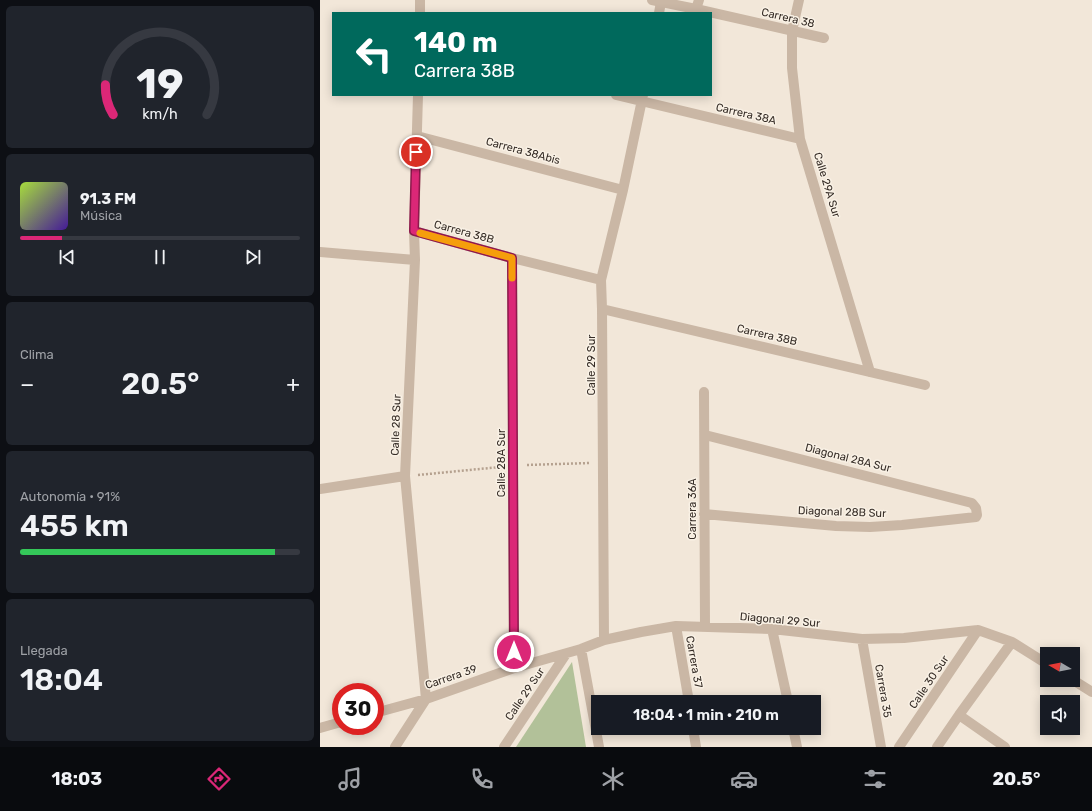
<!DOCTYPE html>
<html lang="es">
<meta charset="utf-8">
<style>
:root{--surface:#171b24;--page:#20242c;--text:#f1f3f6;--muted:#9ea1a6;--line:#363941;--accent:#db2777}
body{margin:0;font-family:Rubik,sans-serif;background:var(--page);color:var(--text);height:100vh;display:flex;flex-direction:column;font-size:15px;white-space:nowrap}
*{box-sizing:border-box;margin:0}
p{font-size:13px;color:var(--muted)}
.icon{flex:none;width:22px;height:22px;fill:none;stroke:currentColor;stroke-width:2;stroke-linecap:round;stroke-linejoin:round}
.map{position:relative;flex:1;overflow:hidden}
.side{display:flex;flex-direction:column;gap:6px;padding:6px;background:#0d0f14;width:320px}
.side>*{flex:none}
.hud{position:absolute;left:12px;top:12px;width:380px;height:84px;border-radius:0px;box-shadow:0 2px 10px #0003;background:#00695c;color:#fff;overflow:hidden}
.needle{width:26px;rotate:280deg}
.buttons{position:absolute;left:720px;top:647px;display:grid;gap:8px}
.buttons a{display:grid;place-items:center;width:40px;height:40px;border-radius:0px;background:var(--surface);box-shadow:0 2px 10px #0003;font-size:20px}
.speed{position:absolute;left:12px;top:683px;display:flex;gap:8px;font-size:20px;font-weight:700;text-align:center}
.speed>*{display:grid;place-content:center;width:52px;height:52px;border-radius:50%;background:var(--surface);box-shadow:0 2px 10px #0003;line-height:1}
.speed .limit{border:6px solid #d22;background:#fff;color:#111}
.pin{position:absolute;display:grid;place-items:center;width:34px;height:34px;color:#fff;margin:-17px;border:2px solid #fff;border-radius:50%;box-shadow:0 1px 4px #0007}
.me{position:absolute;width:44px;margin:-22px;rotate:0deg;stroke-linejoin:round;filter:drop-shadow(0 0 3px #0008)}
.turn{display:flex;align-items:center;gap:14px;height:84px;padding:0 16px;font-size:18px}
.turn .icon{width:52px;height:52px;stroke-width:2.5}
.turn b{display:block;font-size:28px;line-height:34px}
.big{font-size:30px;font-weight:600;line-height:1.1}
.side .tile{flex:1;display:flex;flex-direction:column;justify-content:center;gap:6px;min-width:0;padding:0 14px;border-radius:6px;background:var(--page)}
.side .dial{align-items:center;gap:0}
.dial svg{height:104px;overflow:visible;fill:none;stroke:var(--line);stroke-width:7;stroke-linecap:round;text-anchor:middle}
.dial text{fill:var(--text);stroke:none}
.song{display:flex;align-items:center;gap:12px}
.cover{width:48px;height:48px;border-radius:6px;background:linear-gradient(135deg,hsl(80 70% 55%),hsl(260 70% 35%))}
.played{height:4px;border-radius:2px;background:linear-gradient(90deg,var(--accent) 15%,var(--line) 15%)}
.keys{display:flex;justify-content:space-around;direction:ltr}
.heat{display:flex;justify-content:space-between;align-items:center;font-size:22px;direction:ltr}
.charge{height:6px;border-radius:3px;background:linear-gradient(90deg,#34c759 91%,var(--line) 0)}
.trip{position:absolute;left:271px;top:695px;width:230px;height:40px;border-radius:0px;background:var(--surface);box-shadow:0 2px 10px #0003;font-weight:600;line-height:40px;text-align:center}
.tab-bar{display:flex;height:64px;justify-content:space-around;align-items:center;background:#090b0e;color:var(--muted)}
.tab-bar .icon{width:28px;height:28px}
.tab-bar .active{color:var(--accent)}
.tab-bar b{font-size:18px;color:var(--text)}
main{display:flex;flex:1;min-height:0}
.map>svg:first-child{display:block}
</style>
<main>
<section class="side">
<div class="tile dial"><svg viewBox="0 0 100 80">
<path d="M14 69A42 42 0 1 1 86 69"/>
<path d="M14 69A42 42 0 0 1 8 46" stroke="#db2777"/>
<text x="50" y="56" font-size="32" font-weight="700">19</text>
<text x="50" y="72" font-size="11">km/h</text>
</svg></div>
<div class="tile">
<div class="song"><i class="cover"></i><div><b>91.3 FM</b><p>Música</p></div></div>
<div class="played"></div>
<div class="keys"><svg class="icon" aria-label="previous" viewBox="0 0 24 24"><path d="M18 5L8 12l10 7zM5 5v14"/></svg><svg class="icon" aria-label="pause" viewBox="0 0 24 24"><path d="M8 5v14M16 5v14"/></svg><svg class="icon" aria-label="next" viewBox="0 0 24 24"><path d="M6 5l10 7-10 7zM19 5v14"/></svg></div>
</div>
<div class="tile"><p>Clima</p>
<div class="heat"><a>−</a><b class="big">20.5°</b><a>+</a></div>
</div>
<div class="tile"><p>Autonomía · 91%</p><b class="big">455 km</b><div class="charge"></div></div>
<div class="tile"><p>Llegada</p><b class="big">18:04</b></div>
</section>
<div class="map">
<svg width="772" height="747" viewBox="0 0 772 747">
<rect width="100%" height="100%" fill="#f2e7d9"/>
<path fill="#b2c199" d="M252,662l14,85h-70z"/>
<g fill="none" stroke-linecap="round" stroke-linejoin="round">
<path stroke="#b5a18f" stroke-width="2.5" stroke-dasharray="2 2" stroke-linecap="butt" d="M207,465l63,-2
M98,475l82,-8"/>
<path stroke="#cab7a5" stroke-width="10" d="M479,0l-7,31v37l8,71 70,233
M376,9l3,-9
M100,13v-13
M339,13l2,-11
M296,95l184,44
M97,136l206,54
M94,231l98,27 89,22
M0,252l95,8
M192,258l2,410
M282,309l323,76
M384,392l1,235
M0,489l85,-13
M384,514l132,12 34,1 32,-2 74,-8 1,-2 -1,-7 -4,-5 -267,-68
M356,626l13,76
M452,629l16,73
M542,639l19,108
M284,640l-2,-331 -1,-29 22,-90 20,-95
M261,649l18,98
M753,680l19,12
M55,713l51,-14 88,-31 67,-19 23,-9 37,-8 35,-6 96,3 90,10 42,-1 74,-8 34,12 35,22
M639,715l46,32
M0,728l21,-6
M373,728l3,19
M473,728l4,19
M75,747l31,-48 -21,-223 10,-216 -1,-29 4,-136
M184,747l62,-93
M579,747l79,-117
M617,747l22,-32 53,-73"/>
<path stroke="#cab7a5" stroke-width="10" d="M332,0l44,9 128,29"/>
</g>
<g fill="none" stroke-linecap="round" stroke-linejoin="round">
<g stroke="#8e194d" stroke-width="10">
<path id="route" d="M96,152l-2,79 98,27 2,394"/>
</g>
<use href="#route" stroke="#db2777" stroke-width="7"/>
<path stroke="#f59e0b" stroke-width="7" d="M100,233l92,25v20"/>
</g>
<g text-anchor="middle" dominant-baseline="central" stroke-width="3" stroke-linejoin="round" paint-order="stroke">
<g font-size="11" fill="#352c26" stroke="#f9f1e5">
<text transform="translate(468 18) rotate(13)">Carrera 38</text>
<text transform="translate(426 114) rotate(13)">Carrera 38A</text>
<text transform="translate(203 151) rotate(15)">Carrera 38Abis</text>
<text transform="translate(507 185) rotate(73)">Calle 29A Sur</text>
<text transform="translate(144 232) rotate(15)">Carrera 38B</text>
<text transform="translate(447 335) rotate(13)">Carrera 38B</text>
<text transform="translate(271 365) rotate(-90)">Calle 29 Sur</text>
<text transform="translate(76 425) rotate(-88)">Calle 28 Sur</text>
<text transform="translate(528 458) rotate(14)">Diagonal 28A Sur</text>
<text transform="translate(181 463) rotate(-90)">Calle 28A Sur</text>
<text transform="translate(372 509) rotate(-90)">Carrera 36A</text>
<text transform="translate(522 512) rotate(2)">Diagonal 28B Sur</text>
<text transform="translate(460 620) rotate(5)">Diagonal 29 Sur</text>
<text transform="translate(374 662) rotate(80)">Carrera 37</text>
<text transform="translate(131 677) rotate(-19)">Carrera 39</text>
<text transform="translate(609 682) rotate(-56)">Calle 30 Sur</text>
<text transform="translate(563 691) rotate(80)">Carrera 35</text>
<text transform="translate(205 694) rotate(-56)">Calle 29 Sur</text>
</g>
</g>
</svg>
<div class="buttons">
<a><svg class="needle" viewBox="-14 -14 28 28"><path d="M0-13l5 13h-10z" fill="#e53935"/><path d="M0 13l5-13h-10z" fill="#9ea1a6"/></svg></a>
<a><svg class="icon" aria-label="sound" viewBox="0 0 24 24"><path d="M4 9h4l5-4v14l-5-4H4zM17 9q2 3 0 6"/></svg></a>
</div>
<div class="speed"><div class="limit">30</div></div>
<div class="pin" style="left:96px;top:152px;background:#d93025"><svg class="icon" aria-label="arrive" viewBox="0 0 24 24"><path d="M6 21V4h12l-3 4 3 4H6"/></svg></div>
<svg class="me" style="left:194px;top:652px" viewBox="-20 -20 40 40"><circle r="17" fill="#db2777" stroke="#fff" stroke-width="3"/><path d="M0-11L8 9 0 5-8 9z" fill="#fff"/></svg>
<div class="trip">18:04 · 1 min · 210 m</div>
<div class="hud">
<div class="turn"><svg class="icon" aria-label="left" viewBox="0 0 24 24"><path d="M17 20v-9H6M10 6l-5 5 5 5"/></svg><div><b>140 m</b>Carrera 38B</div></div>
</div>
</div>
</main>
<nav class="tab-bar">
<b>18:03</b>
<svg class="icon active" aria-label="directions" viewBox="0 0 24 24"><path d="M12 3l9 9-9 9-9-9zM9 14v-3h6M13 9l2 2-2 2"/></svg>
<svg class="icon" aria-label="music" viewBox="0 0 24 24"><path d="M9 18V5l10-2v13"/><circle cx="6" cy="18" r="3"/><circle cx="16" cy="16" r="3"/></svg>
<svg class="icon" aria-label="phone" viewBox="0 0 24 24"><path d="M5 4h4l2 5-3 2q2 4 5 5l2-3 5 2v4C11 20 4 13 5 4z"/></svg>
<svg class="icon" aria-label="climate" viewBox="0 0 24 24"><path d="M12 3v18M4 7l16 10M4 17L20 7"/></svg>
<svg class="icon" aria-label="car" viewBox="0 0 24 24"><path d="M5 17H2v-5l4-1 3-4h7l3 4 3 1v5h-3M9 17h6M6 11h13"/><circle cx="7" cy="17" r="2"/><circle cx="17" cy="17" r="2"/></svg>
<svg class="icon" aria-label="filters" viewBox="0 0 24 24"><path d="M4 7h16M4 17h16"/><circle cx="9" cy="7" r="2"/><circle cx="15" cy="17" r="2"/></svg>
<b>20.5°</b>
</nav>
